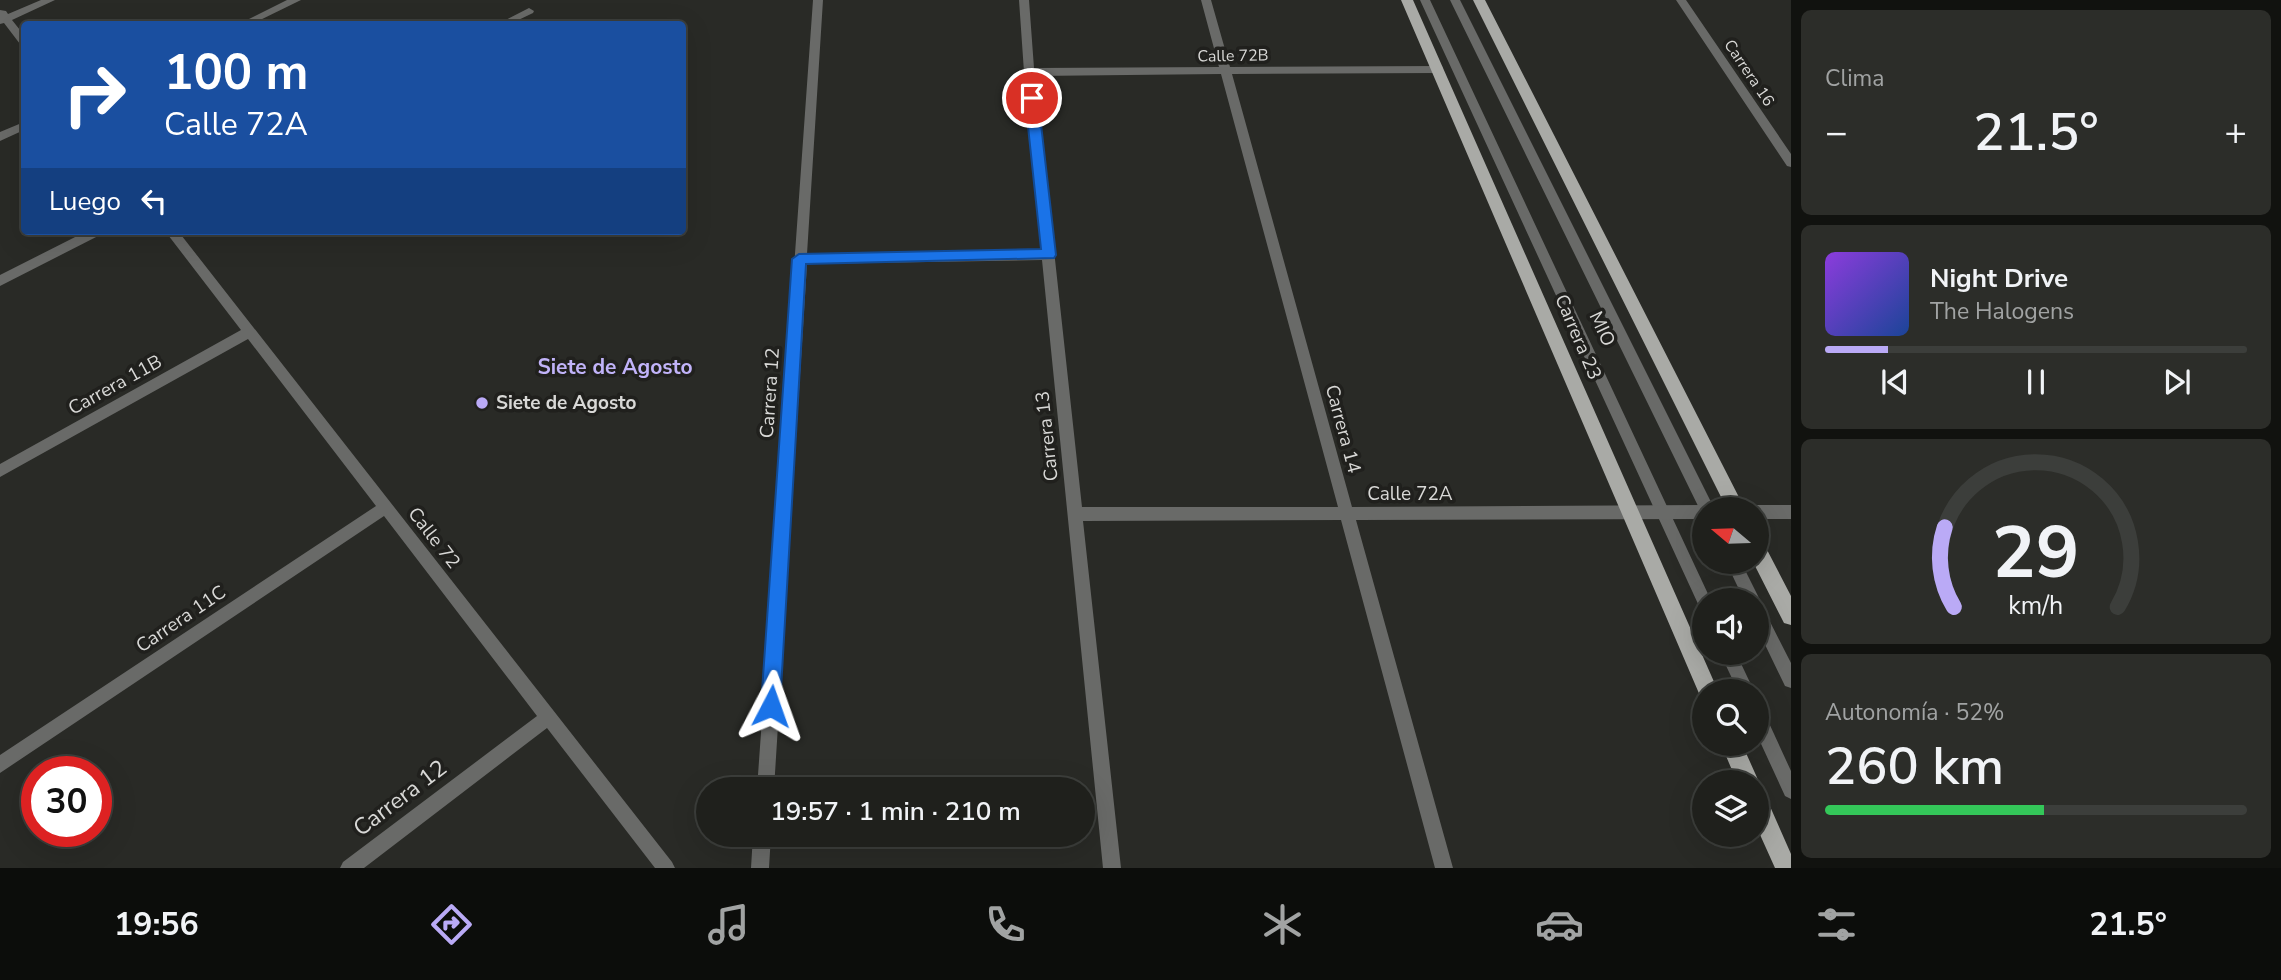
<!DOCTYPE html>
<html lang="es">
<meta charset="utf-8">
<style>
:root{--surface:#1f201c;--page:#2c2d29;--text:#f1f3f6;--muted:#a1a3a3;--line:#3c3e3b;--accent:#baaaf6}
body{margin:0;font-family:"Nunito Sans",sans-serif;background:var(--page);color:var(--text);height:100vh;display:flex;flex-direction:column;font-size:26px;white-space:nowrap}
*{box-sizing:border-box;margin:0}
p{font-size:23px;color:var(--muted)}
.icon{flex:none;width:38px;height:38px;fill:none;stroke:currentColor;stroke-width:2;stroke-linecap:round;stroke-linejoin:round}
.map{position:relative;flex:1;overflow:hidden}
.sheet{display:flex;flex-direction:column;gap:10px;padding:10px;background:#11120f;width:490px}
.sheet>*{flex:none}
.hud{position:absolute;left:21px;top:21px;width:665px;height:214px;border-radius:7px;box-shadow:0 7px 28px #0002,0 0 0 2px var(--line);background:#1a4fa0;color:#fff;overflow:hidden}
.needle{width:46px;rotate:289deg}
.tools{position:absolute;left:1692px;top:497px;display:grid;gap:14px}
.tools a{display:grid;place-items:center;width:77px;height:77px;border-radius:50%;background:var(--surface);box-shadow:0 7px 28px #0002,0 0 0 2px var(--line);font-size:35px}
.speed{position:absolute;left:21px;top:756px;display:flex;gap:14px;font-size:35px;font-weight:700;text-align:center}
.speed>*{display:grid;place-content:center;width:91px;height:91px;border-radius:50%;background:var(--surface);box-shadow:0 7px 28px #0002,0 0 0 2px var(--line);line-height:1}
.speed .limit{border:10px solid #d22;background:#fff;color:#111}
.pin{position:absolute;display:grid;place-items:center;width:60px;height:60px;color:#fff;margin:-30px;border:4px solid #fff;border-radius:50%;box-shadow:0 2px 7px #0007}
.me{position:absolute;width:77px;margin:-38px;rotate:4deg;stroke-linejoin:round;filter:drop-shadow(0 0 5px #0008)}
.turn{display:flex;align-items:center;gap:24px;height:147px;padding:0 28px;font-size:32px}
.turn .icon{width:91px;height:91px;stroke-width:2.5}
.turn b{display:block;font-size:49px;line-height:60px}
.then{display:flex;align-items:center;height:66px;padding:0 28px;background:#0003;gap:14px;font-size:26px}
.big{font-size:52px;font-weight:600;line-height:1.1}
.sheet .widget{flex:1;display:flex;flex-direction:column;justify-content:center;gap:10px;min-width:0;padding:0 24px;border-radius:10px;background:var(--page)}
.sheet .dial{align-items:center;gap:0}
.dial svg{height:182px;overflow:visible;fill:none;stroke:var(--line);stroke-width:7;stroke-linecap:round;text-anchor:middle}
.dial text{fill:var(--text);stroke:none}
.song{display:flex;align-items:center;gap:21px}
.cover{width:84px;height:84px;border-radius:10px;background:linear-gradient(135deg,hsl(270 70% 55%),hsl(220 70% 35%))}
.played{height:7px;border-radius:4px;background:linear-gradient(90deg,var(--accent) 15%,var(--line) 15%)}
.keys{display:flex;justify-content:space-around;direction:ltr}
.heat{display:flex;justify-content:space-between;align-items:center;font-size:38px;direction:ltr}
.charge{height:10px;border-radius:5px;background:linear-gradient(90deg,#34c759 52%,var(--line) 0)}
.trip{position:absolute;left:696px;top:777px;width:399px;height:70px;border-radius:35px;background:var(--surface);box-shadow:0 7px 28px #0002,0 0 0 2px var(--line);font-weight:600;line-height:70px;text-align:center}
.tabs{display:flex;height:112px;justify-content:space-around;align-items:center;background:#0c0d0b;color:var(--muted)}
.tabs .icon{width:49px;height:49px}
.tabs .active{color:var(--accent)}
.tabs b{font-size:32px;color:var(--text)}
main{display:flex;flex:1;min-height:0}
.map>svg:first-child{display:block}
</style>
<main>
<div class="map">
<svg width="1791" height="868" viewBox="0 0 1791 868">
<rect width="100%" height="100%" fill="#292a26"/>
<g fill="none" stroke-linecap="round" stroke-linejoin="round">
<path fill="#696a68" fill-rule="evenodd" d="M1420,0h10l279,596 2,4h-7v8l-5,-2z
M1450,0h10l252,504 2,5h-10v6l-2,-1z
M1726,562h15l19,38 -2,4 4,2 29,57v25l-6,-2 -28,-58v-28h-13z
M1720,653h16l18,38h-16z
M1757,708l6,2 28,61v28l-6,-3 -28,-61z"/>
<path fill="#696a68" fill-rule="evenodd" d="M41,0h14l-43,20 12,15v10l-4,-1 -16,-21 -4,1v-14l6,1 2,3z
M287,0h14l-49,24h-13z
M813,0h10l-16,254 234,-4 -17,-178 -5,-72h10l5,68 185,-1 -18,-67h10l19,67 212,-1 1,3 -5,4 -206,1 120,433 352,-2 6,4h-6v10l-348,1 97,348h-18l-94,-348 -258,1 38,347h-18l-61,-608 -235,4 -33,525h-17zM1221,74l117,433h-256l-47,-431z
M1676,0h10l105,154v13l-4,-1z
M529,8l5,3 -1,2 -23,11h-12z
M24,122v8l-24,11v-9z
M87,231h17l-2,3 -102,52v-11z
M165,231h13l494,631 3,6h-20l-108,-140 -183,140h-24l3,-6 194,-146 -153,-200 -384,257v-18l376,-249 -128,-167 -248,138v-13l241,-134z
M1757,505h34v14h-34v-10h-6z
M753,835h18l-2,33h-18z"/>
<path fill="#a9aaa6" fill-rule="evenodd" d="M1401,0h12l302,684 3,7h-14v9l-3,-2z
M1473,0h12l260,509h-18z
M1757,541l7,3 27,52v29l-7,-2 -31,-61h4z
M1721,744h21l17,38 -2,4v-4h-20z
M1757,792l8,3 26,59v14h-16l-18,-40z"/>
</g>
<path fill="#1a73e8" stroke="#114b97" stroke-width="2" d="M1032,94l6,4 18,157 -2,3 -248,6 -26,442 -3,6 -6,3 -7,-3 -3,-6 31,-447 7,-5 242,-5 -16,-151z"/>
<circle fill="#baaaf6" stroke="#20201d" stroke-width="2.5" cx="482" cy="403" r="7"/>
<g text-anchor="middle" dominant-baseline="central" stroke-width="7" stroke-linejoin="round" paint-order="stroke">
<g font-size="16" fill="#d8d8d6" stroke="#20201d">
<text transform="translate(1233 56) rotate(-1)">Calle 72B</text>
<text transform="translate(1749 73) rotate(56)">Carrera 16</text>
</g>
<g font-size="19" fill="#d8d8d6" stroke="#20201d">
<text transform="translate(1602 329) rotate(65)">MIO</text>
<text transform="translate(1578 337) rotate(67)">Carrera 23</text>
<text transform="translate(115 385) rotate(-29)">Carrera 11B</text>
<text transform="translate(770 393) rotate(-86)">Carrera 12</text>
<text transform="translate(1343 429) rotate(75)">Carrera 14</text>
<text transform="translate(1047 436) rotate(-96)">Carrera 13</text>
<text x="1410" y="494">Calle 72A</text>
<text transform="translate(434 538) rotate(52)">Calle 72</text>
<text transform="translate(181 619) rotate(-34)">Carrera 11C</text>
</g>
<g font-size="19" font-weight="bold" fill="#d8d8d6" stroke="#20201d" text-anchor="start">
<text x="496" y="403">Siete de Agosto</text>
</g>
<g font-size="21" font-weight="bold" fill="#c1b3f9" stroke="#20201d">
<text x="615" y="367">Siete de Agosto</text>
</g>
<g font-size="23" fill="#d8d8d6" stroke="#20201d">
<text transform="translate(400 798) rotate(-37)">Carrera 12</text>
</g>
</g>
</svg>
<div class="tools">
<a><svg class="needle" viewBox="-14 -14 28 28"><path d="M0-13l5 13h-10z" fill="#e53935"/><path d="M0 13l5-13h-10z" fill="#a1a3a3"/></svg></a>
<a><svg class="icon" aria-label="sound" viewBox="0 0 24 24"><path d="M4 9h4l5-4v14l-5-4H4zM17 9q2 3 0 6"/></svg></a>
<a><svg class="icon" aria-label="search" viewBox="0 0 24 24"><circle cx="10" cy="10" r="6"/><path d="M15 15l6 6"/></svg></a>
<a><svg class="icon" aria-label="layers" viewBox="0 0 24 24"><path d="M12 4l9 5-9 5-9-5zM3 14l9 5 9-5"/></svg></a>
</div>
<div class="speed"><div class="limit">30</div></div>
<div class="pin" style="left:1032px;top:98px;background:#d93025"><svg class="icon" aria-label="arrive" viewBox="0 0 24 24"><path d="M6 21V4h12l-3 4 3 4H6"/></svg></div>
<svg class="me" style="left:771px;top:706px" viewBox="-20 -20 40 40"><path d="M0-17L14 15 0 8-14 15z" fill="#1a73e8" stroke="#fff" stroke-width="4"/></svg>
<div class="trip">19:57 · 1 min · 210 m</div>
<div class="hud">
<div class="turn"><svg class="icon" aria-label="right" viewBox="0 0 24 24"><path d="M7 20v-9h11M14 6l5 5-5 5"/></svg><div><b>100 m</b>Calle 72A</div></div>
<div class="then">Luego<svg class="icon" aria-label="left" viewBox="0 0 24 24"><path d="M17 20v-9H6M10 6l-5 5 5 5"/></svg></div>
</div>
</div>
<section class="sheet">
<div class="widget"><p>Clima</p>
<div class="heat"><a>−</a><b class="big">21.5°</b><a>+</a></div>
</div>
<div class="widget">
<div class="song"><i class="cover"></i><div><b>Night Drive</b><p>The Halogens</p></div></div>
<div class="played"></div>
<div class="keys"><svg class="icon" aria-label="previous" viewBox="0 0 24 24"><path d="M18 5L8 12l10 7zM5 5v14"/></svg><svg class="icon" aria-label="pause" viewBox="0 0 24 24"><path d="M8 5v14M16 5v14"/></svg><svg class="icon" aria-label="next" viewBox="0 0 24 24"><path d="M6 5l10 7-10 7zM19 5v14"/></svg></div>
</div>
<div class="widget dial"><svg viewBox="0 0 100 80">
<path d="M14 69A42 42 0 1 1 86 69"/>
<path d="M14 69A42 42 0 0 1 10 34" stroke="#baaaf6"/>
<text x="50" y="56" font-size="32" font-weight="700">29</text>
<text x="50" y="72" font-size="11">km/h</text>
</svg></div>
<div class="widget"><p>Autonomía · 52%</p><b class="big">260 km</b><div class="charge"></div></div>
</section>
</main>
<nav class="tabs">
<b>19:56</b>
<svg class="icon active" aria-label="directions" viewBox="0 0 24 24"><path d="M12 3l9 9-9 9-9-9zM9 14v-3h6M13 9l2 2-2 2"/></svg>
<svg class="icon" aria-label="music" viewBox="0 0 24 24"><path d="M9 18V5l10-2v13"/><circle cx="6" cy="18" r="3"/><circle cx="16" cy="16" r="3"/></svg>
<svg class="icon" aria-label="phone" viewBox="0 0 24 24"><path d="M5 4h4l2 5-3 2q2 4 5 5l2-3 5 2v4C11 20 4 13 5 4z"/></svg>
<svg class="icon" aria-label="climate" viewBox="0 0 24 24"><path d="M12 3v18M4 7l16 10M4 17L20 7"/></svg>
<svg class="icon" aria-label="car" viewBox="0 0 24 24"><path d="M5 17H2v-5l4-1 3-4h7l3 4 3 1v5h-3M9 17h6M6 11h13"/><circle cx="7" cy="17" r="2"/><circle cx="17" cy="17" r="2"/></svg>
<svg class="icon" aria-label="filters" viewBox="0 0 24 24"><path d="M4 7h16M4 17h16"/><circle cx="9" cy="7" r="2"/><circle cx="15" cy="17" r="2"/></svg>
<b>21.5°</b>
</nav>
